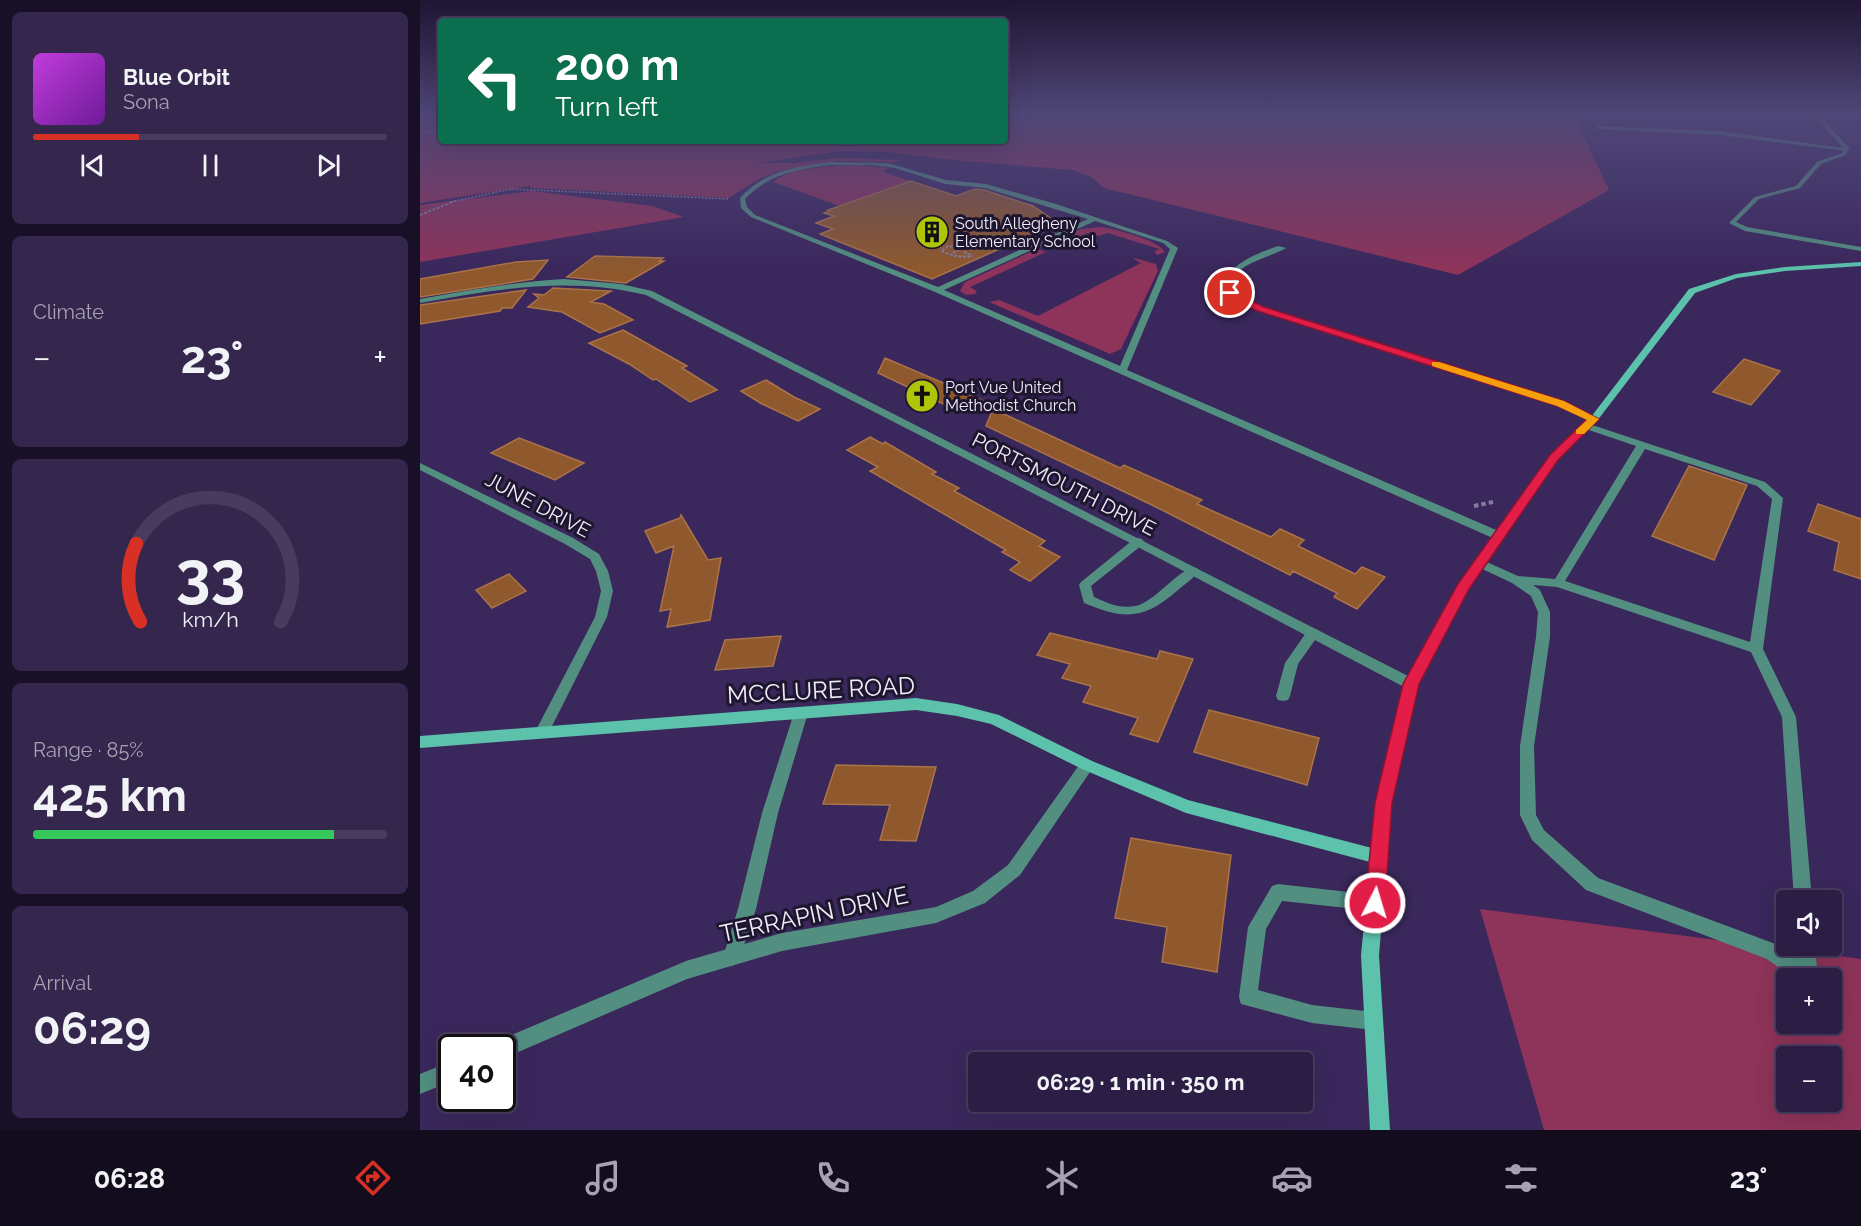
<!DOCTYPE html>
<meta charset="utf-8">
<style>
:root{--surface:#2c1d45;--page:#34264c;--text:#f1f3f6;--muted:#a6a2b3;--line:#483b5e;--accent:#d93025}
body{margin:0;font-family:Raleway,sans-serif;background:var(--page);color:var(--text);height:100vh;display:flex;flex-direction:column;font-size:22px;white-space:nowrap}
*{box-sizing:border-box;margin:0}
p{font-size:20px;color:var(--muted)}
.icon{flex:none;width:33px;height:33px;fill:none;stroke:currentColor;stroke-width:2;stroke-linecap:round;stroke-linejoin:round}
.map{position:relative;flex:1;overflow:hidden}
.details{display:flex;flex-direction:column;gap:12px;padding:12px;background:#181026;width:420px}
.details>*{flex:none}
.guide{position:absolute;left:18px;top:18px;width:570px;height:126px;border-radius:6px;box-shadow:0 6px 24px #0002,0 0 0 2px var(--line);background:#0b6e4f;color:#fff;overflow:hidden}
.buttons{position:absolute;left:1356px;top:890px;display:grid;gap:12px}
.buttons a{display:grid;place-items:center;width:66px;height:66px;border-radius:6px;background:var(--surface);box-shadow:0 6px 24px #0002,0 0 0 2px var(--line);font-size:30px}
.speed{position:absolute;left:18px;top:1034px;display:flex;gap:12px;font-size:30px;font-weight:700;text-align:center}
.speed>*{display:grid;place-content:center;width:78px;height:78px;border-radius:50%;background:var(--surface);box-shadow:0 6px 24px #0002,0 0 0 2px var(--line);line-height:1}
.speed .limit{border:3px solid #111;border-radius:9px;background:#fff;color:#111}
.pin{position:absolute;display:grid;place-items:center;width:51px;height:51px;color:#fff;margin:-26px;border:3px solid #fff;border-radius:50%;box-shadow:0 2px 6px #0007}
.me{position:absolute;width:66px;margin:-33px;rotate:5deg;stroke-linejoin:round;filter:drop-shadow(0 0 4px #0008)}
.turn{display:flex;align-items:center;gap:21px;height:126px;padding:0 18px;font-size:27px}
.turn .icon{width:78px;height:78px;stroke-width:2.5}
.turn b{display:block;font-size:42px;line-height:51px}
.big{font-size:45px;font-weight:700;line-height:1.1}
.details .widget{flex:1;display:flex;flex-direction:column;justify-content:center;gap:9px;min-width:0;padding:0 21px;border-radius:9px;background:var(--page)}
.details .dial{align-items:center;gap:0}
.dial svg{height:156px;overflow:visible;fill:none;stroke:var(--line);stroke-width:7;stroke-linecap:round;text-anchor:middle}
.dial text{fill:var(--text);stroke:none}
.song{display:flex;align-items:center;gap:18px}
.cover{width:72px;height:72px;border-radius:9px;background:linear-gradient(135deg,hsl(290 70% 55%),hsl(280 70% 35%))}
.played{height:6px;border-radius:3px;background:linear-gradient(90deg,var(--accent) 30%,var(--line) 30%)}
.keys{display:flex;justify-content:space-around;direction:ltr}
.heat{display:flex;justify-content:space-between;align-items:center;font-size:33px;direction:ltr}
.charge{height:9px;border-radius:4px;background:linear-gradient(90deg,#34c759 85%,var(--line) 0)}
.trip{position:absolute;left:548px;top:1052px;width:345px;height:60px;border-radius:6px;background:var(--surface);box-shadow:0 6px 24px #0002,0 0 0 2px var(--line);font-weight:700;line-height:60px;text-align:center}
.tab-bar{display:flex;height:96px;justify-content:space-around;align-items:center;background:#120c1c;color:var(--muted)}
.tab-bar .icon{width:42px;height:42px}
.tab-bar .on{color:var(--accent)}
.tab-bar b{font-size:27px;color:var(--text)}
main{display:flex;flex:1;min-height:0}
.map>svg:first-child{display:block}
</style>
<main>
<section class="details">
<div class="widget">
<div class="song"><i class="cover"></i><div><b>Blue Orbit</b><p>Sona</p></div></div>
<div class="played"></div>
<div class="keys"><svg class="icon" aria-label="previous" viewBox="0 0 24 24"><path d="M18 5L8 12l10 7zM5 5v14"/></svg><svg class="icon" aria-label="pause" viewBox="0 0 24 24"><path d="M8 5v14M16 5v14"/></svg><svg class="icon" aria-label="next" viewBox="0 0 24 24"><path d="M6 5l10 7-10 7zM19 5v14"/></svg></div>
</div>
<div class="widget"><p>Climate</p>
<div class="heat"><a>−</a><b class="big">23°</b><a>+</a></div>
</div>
<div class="widget dial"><svg viewBox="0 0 100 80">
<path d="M14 69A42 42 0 1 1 86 69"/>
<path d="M14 69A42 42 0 0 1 12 29" stroke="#d93025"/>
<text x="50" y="56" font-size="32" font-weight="700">33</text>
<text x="50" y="72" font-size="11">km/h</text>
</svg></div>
<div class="widget"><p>Range · 85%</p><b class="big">425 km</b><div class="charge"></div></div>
<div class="widget"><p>Arrival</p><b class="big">06:29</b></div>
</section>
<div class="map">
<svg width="1441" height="1130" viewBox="0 0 1441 1130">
<rect width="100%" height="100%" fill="#3a275c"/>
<path fill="#8e3359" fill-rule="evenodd" d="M0,114h21v27h564v-27h568l36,76 -151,85 -354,-87 -13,-11 -18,-7 -130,-11 -55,-7 -46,-1 -84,12h36l43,-5 62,2 -6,2 -55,-1 -55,9 -22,8 -33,20 -197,-10 -1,-2 -110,17z
M436,165l33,3 -6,4 28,9 -71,25 -67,-24c17,-15 61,-16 83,-17z
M112,191l120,15 32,11 -264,45v-57z
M680,227c14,1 60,14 65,25l-8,3 -3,-3 5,-3 -51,-16 -9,3 -12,-3 -37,17 -9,-3 40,-18z
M617,249l9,3 -76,35 7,4 -2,3 -9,1 -6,-4 5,-9z
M715,258l21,6 2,7 -37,78 -11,5 -121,-52 10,-2 39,16 103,-53 -7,-4z
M1060,909l381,50v171h-317zM1366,978h46v45h-46zM1366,1056h46v45h-46z"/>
<path fill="#8f592d" stroke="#ab7348" stroke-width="1.5" d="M491,181l45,15 19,-7 9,1 49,16 25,17 -126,56 -112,-45 13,-5 -17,-6 18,-7 -10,-3 6,-2 -2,-1z
M175,256l68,2 -4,3h5l-38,22 -59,-6z
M128,260l-15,19 -113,18v-18l96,-17z
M133,288l58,3 -20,11 13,2 29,16 -33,13 -38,-21 -34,-5 11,-9 -5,-4 10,1z
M106,290l-14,18h-10l-2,3 -80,13v-19z
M203,330l64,36 -5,2 35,22 -27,12 -34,-23 -3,1 -24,-16 -40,-21z
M465,358l70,30 29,13 -22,12 -84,-40z
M1324,359l36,12 -29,34 -38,-13z
M346,380l28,17 26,12 -22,12 -36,-17 -21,-13z
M573,409l127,59 4,-3 78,35 -5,4 74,33 9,-8 24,11 -6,6 57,28 7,-7 23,10 -28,32 -23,-12 3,-4 -44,-22 -3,4 -138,-70 -166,-79z
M450,437l13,7 2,-2 51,30 -4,2 27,14 -5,3 91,50 -6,5 21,11 -30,24 -20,-11 10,-8 -18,-10 4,-2 -136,-79 8,-4 -31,-17z
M99,438l65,25 -29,17 -64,-27z
M1269,466l58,19 -33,75 -62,-24z
M1398,504l43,15v60l-27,-9 5,-28 -31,-11z
M261,515l27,45 13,-2 -11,62 -43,7 4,-18 -11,2 14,-65 -18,7 -11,-22 35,-13z
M89,574l17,17 -34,17 -16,-18z
M630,633l107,26 3,-8 33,8 -35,83 -28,-8 8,-16 -55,-16 8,-16 -29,-8 8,-14 -33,-9z
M361,636l-8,30 -58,4 10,-30z
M789,710l110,28 -12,47 -113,-33z
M416,765l100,2 -20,74 -36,-1 10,-35 -67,-1z
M711,838l100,17 -14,117 -55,-10 5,-35 -52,-9z"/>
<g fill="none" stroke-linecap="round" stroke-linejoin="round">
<path stroke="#887ba0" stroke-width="1.5" stroke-dasharray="2 1.5" stroke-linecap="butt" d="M0,133l21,-2
M31,202l60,-13 218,10"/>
<path stroke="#887ba0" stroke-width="2" stroke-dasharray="3 1.5" stroke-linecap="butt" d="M0,215l35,-14
M544,252l9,4
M533,253l8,-5 -13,-2 -7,5 14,5 16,1"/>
<path stroke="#887ba0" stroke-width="4" stroke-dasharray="4.5 3" stroke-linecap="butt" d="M1054,506l19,-4"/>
<path fill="#528f81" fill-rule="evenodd" d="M1178,126l122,5 130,18 -3,2 -127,-16 -124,-6z
M411,162l57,1 58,17 40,4 70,20 111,37 11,7 -51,122 376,163 2,3 -6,4 -4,-1 -560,-247 -184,-75 -10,-9 -1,-10c24,-27 57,-32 91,-36zM411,165h41l23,3 50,16 40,4 103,31 -150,68 -183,-72 -8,-8 -2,-8c23,-25 54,-30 86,-34zM675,221l68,22 7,6 -50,117 -176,-76z
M859,246l7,2c-20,11 -38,12 -54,30l2,14 8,6 22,9 300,95 35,17 -5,3 -3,-1 -33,-15 -300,-95 -22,-9 -9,-7 -3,-17c15,-17 34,-26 55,-32z
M1166,423l179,59 18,16 -20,151 33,68 16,183h-18l-12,-183 -31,-65 -194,-65 -24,-2 7,5 10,22v25l-16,109 2,69 8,15 54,48 175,65 25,16 -1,-14h18l3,33h-24l-27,-19 -181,-69 -54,-50 -12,-25v-69l16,-109 2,-25 -7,-16 -19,-13 -36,-17 -2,-3 6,-4 38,17 37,3 81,-133 -53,-18v-4zM1225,449l112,37 15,13 -22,143 -185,-61z
M718,538l4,1 2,3 -2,3 -51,41 3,11c13,6 26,12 41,9 20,-3 47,-42 62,-38l2,3c-5,7 -14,13 -21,19 -34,30 -54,30 -94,13l-5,-18 2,-3 53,-43z
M893,628l5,2 2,3 -22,31 -8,32 -2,4 -5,1 -5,-1 -2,-4 9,-33 23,-33z
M381,707l5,2 2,4 -30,100 -22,96 -18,54 -6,3 -6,-3 -3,-6 15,-48 24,-96 32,-100 2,-4z
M858,884l97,11 6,2 3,6 -3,6 -6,2 -93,-10 -16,28 -8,61 54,15 62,7 7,2 2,7 -2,7 -7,2 -62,-7 -71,-19 -2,-7 9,-70 24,-41z"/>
<path fill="#528f81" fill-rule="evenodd" d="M1393,114h5l31,34 -3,7 -25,9 -21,24 -41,11 -23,23 11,5 114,20v4l-116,-20 -16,-8 26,-26 41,-11 21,-24 25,-9 2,-4z
M144,279l57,5 31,7 764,389 2,4 -2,4 -5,1 -5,-1 -272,-143 -488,-250c-77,-19 -149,-6 -226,8v-4c48,-9 95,-17 144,-20z
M0,463l153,75 26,16 9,17 5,20 -6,26 -60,119 -5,2 -5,-2 -2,-4 60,-115 6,-26 -5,-20 -6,-12 -25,-15 -145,-74z
M667,759l5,2 3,4 -3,4 -72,106 -35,28 -49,20 -154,28 -95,28 -185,80v-12h-9l2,-5 191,-81 96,-28 154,-26 37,-16 35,-26 74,-104z
M32,1061v20l-32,13v-20z"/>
<path fill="#5cc2ac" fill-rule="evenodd" d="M1441,262v4l-76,5 -48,7 -42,15 -98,128 -39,38 -90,130 -50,95 -26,119 -13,152 11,175h-20l-9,-175 9,-93 -184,-49 -104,-44 -91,-45 -34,-8 -41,-6 -496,38v-12l496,-38 41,6 42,11 93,46 96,39 184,48 4,-45 28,-119 55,-100 91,-129 41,-38 98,-128 47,-15 49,-7z"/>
</g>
<linearGradient id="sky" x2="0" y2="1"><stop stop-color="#201533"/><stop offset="0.42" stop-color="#4f4778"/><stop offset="1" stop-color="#4f4778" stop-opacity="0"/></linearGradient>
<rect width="1441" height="272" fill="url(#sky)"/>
<path fill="#e11d48" stroke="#92132f" stroke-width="1.5" d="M807,291c8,0 28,12 37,16l300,94 35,18 -41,41 -89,129 -50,95 -27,119 -7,100 -3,7 -7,2 -7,-2 -3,-7 10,-100 28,-119 55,-100 92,-129 37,-36 -30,-13 -299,-95 -22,-9 -9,-7z"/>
<path fill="#f59e0b" d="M1012,362h7l125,39 35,18 -15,15h-8v-4l11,-10 -30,-14 -125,-40z"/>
<defs>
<g id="building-disc" transform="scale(1.725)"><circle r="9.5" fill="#afc507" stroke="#1e162e"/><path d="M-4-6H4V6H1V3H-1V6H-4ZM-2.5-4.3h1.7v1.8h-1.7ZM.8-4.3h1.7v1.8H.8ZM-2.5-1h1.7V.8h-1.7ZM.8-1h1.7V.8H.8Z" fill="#111"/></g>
<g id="church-disc" transform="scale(1.725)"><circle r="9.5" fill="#afc507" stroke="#1e162e"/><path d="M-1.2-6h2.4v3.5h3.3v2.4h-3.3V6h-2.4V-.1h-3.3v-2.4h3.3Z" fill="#111"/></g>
</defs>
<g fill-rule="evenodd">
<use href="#building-disc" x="512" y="232"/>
<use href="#church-disc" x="502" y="396"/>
</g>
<g text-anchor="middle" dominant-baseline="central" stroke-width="6" stroke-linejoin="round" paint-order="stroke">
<g font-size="16" fill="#f0ecfa" stroke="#1e162e" text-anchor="start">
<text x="535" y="223">South Allegheny<tspan x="535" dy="18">Elementary School</tspan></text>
<text x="525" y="387">Port Vue United<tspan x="525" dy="18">Methodist Church</tspan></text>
</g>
<g font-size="20" fill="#f0ecfa" stroke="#1e162e">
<text transform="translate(644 484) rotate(27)">PORTSMOUTH DRIVE</text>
<text transform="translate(118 505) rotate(28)">JUNE DRIVE</text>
</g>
<g font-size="24" fill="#f0ecfa" stroke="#1e162e">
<text transform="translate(401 690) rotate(-3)">MCCLURE ROAD</text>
<text transform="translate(394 914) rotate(-12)">TERRAPIN DRIVE</text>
</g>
</g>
</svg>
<div class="buttons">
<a><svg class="icon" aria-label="sound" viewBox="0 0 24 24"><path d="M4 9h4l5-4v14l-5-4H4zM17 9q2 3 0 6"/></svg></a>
<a>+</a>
<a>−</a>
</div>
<div class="speed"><div class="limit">40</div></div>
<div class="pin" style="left:810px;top:293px;background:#d93025"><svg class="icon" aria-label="arrive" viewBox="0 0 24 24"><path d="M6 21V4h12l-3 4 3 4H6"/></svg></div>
<svg class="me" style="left:955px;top:903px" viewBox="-20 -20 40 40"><circle r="17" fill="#e11d48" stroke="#fff" stroke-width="3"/><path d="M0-11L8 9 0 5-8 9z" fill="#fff"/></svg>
<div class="trip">06:29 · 1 min · 350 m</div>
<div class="guide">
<div class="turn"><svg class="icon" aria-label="left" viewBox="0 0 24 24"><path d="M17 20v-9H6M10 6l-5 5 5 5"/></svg><div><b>200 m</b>Turn left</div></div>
</div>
</div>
</main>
<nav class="tab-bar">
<b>06:28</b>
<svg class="icon on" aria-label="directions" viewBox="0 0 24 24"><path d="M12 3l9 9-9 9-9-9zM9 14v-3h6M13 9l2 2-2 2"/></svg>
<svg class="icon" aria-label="music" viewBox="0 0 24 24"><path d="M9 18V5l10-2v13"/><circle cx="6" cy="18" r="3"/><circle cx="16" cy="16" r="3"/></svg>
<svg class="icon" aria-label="phone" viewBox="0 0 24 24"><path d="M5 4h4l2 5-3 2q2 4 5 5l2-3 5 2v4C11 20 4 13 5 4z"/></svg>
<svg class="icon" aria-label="climate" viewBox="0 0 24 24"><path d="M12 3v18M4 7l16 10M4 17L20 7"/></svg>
<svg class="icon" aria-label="car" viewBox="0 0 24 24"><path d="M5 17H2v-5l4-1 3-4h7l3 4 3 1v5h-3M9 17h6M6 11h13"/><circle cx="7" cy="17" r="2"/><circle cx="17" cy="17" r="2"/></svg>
<svg class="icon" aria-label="filters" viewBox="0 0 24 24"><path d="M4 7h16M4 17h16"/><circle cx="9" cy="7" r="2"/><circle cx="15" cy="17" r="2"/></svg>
<b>23°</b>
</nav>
